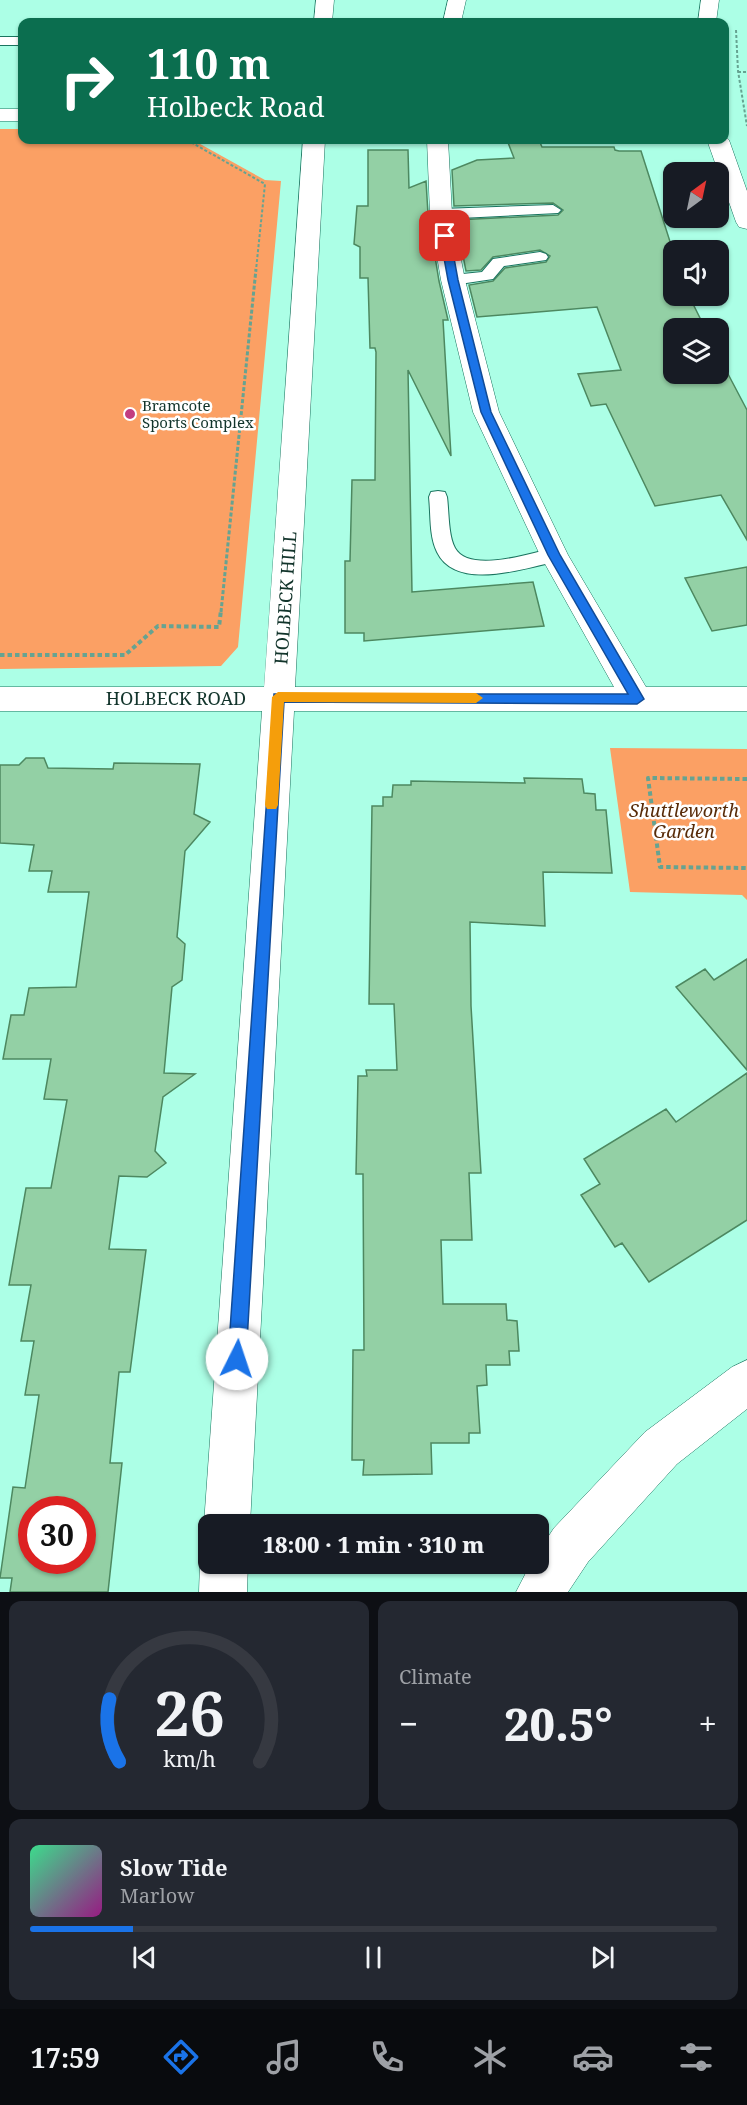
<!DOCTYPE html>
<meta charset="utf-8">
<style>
:root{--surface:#171b24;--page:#242831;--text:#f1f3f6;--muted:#9ea1a6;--line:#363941;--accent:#1a73e8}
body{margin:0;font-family:"Noto Serif",serif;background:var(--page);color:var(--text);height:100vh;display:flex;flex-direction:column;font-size:22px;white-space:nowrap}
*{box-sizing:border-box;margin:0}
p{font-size:20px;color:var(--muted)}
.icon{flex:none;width:33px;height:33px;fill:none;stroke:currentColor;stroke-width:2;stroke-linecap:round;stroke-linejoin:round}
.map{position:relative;height:1592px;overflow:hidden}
.details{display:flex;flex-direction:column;gap:9px;padding:9px;background:#0d0f14;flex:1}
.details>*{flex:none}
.top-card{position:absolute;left:18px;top:18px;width:711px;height:126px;border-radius:12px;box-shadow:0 2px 4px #0004;background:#0b6e4f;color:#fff;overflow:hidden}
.needle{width:39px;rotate:33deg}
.tools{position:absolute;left:663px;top:162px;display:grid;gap:12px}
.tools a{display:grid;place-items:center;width:66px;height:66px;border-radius:12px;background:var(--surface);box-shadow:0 2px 4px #0004;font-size:30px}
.speed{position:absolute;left:18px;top:1496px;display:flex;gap:12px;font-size:30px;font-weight:700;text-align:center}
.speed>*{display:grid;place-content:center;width:78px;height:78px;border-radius:50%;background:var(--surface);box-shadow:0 2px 4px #0004;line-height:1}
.speed .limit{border:9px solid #d22;background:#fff;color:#111}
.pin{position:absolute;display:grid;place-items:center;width:51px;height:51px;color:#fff;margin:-26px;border-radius:12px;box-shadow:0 3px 9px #0006}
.me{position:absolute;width:66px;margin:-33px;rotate:4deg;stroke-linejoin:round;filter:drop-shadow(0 0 4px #0008)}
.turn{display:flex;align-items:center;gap:21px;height:126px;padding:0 30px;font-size:27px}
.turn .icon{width:78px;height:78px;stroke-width:2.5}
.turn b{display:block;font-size:42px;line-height:51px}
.big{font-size:45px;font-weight:800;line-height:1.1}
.details .tile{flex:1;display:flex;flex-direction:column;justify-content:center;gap:9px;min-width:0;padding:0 21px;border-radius:12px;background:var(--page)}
.details .dial{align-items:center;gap:0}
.dial svg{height:156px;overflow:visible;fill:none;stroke:var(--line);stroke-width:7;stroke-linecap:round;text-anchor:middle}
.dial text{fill:var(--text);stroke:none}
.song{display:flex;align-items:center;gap:18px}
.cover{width:72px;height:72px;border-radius:9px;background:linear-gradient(135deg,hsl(150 70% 55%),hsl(310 70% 35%))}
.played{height:6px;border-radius:3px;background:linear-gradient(90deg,var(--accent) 15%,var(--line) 15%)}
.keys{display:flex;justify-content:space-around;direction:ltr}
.heat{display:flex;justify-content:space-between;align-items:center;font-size:33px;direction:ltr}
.details .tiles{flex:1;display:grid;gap:9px;grid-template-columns:1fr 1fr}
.tile:last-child{grid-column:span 2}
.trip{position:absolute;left:198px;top:1514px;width:351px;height:60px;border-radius:12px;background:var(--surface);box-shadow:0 2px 4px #0004;font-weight:800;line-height:60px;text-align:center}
.dock{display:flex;height:96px;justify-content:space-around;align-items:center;background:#090b0e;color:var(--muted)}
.dock .icon{width:42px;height:42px}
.dock .selected{color:var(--accent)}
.dock b{font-size:27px;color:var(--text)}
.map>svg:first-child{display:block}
</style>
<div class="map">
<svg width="747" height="1592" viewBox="0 0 747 1592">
<rect width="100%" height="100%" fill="#acffe6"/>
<path fill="#fba064" d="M0,129h22v11h171l72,40 16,1 -43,466 -17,19 -221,3z
M610,748l137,1v151l-5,-5 -112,-3z"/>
<path fill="#93d0a5" stroke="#4d8860" stroke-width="1.5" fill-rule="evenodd" d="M507,140h32l3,7h72l1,3 4,1h22l33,103v42h15l16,32h-31v46h44v-19l29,55v130l-26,-45 -66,11 -49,-102 -15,2 -13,-32 43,-4 -24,-63 -120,10 -8,-32 24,-4 12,-13 41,-6 4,-6 -10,-6 -47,7 -12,13 -15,1 -10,-51 102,-5 5,-5 -10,-7 -99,3 -2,-36 25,-10 37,-2z
M368,150h40l1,38 17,-7 2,33 11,67 9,39h-5l8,136 -43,-86 4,222 121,-10 11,44 -180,15v-8h-19v-72h5l2,-81h23l1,-128 -1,-4h-5l-2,-70h-8v-31l-6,-3 3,-38h11z
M747,567v58l-35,6 -27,-53z
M26,758h18l4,10 65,1 1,-6 86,1 -6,50 16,8 -25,29 -8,86 8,7 -3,36 -10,7 -8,86 31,1 -32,23 -8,54 11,12 -19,14 -28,-1 -10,73 37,1 -16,122h-11l-9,91h12l-14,129h-98l2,-14h-12l13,-91 12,1 14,-93h-14l9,-54h-13l10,-56h-22l17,-97h25l16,-88 -23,-1 7,-40h-48l8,-44h13l5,-27 47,-1 13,-95h-41l4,-21h-23l5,-26 -34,-2v-78h19zM32,1509h50v51h-50z
M524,778l58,1 2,14 11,1 1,16h10l6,63 -69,-1 2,54 -75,-4 1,84 10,167h-12l3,67h-31l2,64h63l1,16 10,1 2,30h-10l1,14h-24l1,20 -10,1 3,47h-11v10h-38l1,31 -69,1 1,-15h-12l1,-110h11l-1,-176h-7l2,-98h9l-1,-6h31l-3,-66h-25l3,-198h11v-9h9l1,-12h18v-4l114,2z
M747,959v111l-71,-83 29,-18 9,11z
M747,1073v147l-98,62 -27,-39 -7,4 -34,-52 19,-11 -16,-25 82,-50 10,13z"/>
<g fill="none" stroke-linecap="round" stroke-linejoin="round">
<g stroke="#1a745f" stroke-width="2">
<path id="service" d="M0,37h22v8h-22z
M553,205l8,5 -3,3 -117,6 -8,-5 8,-5z
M540,252l6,2 2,3 -2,3 -42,6 -11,13 -40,6 -8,-5 8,-5 29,-3 11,-13z
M438,491l7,1 2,5c2,15 1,38 8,51 14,26 77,5 99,0l7,2 3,5 -3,5 -7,2c-32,7 -98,29 -117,-10 -8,-16 -6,-37 -8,-55l2,-5z"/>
</g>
<g stroke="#1a745f" stroke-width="1">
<path id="minor" d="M316,0h18l-2,22h-18z
M448,0h18l-5,22h-18z
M701,0h18l-3,22h-18z
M0,109h22v12h-22z
M724,135l5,5 18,51v38l-8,-2 -3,-5 -29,-82h17z
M303,140h22l-30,547h319l-74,-132 -67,-143 -32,-132 -11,-66 -3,-74h21l4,74 13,66 34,132 69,143 78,132h101v24h-453l-44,813h-42v11l-4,-11 58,-813h-262v-24h264z
M747,1360v49l-70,55 -89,98 -20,30h-52l15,-29h7v-11l16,-24 91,-96 87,-65z
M207,1546l1,17h40l-1,29h-48l1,-29z"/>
</g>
<path stroke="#66a391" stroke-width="2" stroke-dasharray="3 2" stroke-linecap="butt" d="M736,30l2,41 9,55
M738,72h9
M187,140l78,44 -9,86"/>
<path stroke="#66a391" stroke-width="3" stroke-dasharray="4 2" stroke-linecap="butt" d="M221,612l35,-343"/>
<path stroke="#66a391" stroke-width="4" stroke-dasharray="4.5 3" stroke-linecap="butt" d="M0,655h125l33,-29 61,1 2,-17
M747,779l-99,-1 12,89 87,1"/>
<use href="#service" fill="#fff" fill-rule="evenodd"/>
<use href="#minor" fill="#fff" fill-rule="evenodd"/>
</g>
<path fill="#1a73e8" stroke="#114b97" stroke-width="1.5" d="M445,233l5,3 8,44 33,132 69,143 84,144 -7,5 -353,-2 -38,657 -3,6 -6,3 -6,-3 -3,-6 46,-665h354l-80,-139 -67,-143 -33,-132 -8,-44z"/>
<path fill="#f59e0b" d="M278,692l198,1 7,5 -7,5 -192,-1 -6,103 -2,4h-9l-2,-4 7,-108z"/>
<circle fill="#c23d80" stroke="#fff" stroke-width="2" cx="130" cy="414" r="6"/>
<g text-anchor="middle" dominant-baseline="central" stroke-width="5" stroke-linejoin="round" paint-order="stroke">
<g font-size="15" fill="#12342b" stroke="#fff" text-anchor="start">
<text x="142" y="405">Bramcote<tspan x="142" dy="17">Sports Complex</tspan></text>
</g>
<g font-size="18" fill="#12342b" stroke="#fff">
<text transform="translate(285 598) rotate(-86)">HOLBECK HILL</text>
<text x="176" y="698">HOLBECK ROAD</text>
</g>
<g font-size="18" font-style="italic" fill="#582b08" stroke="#fff">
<text x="684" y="810">Shuttleworth<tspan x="684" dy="21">Garden</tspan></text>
</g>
</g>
</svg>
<div class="tools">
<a><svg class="needle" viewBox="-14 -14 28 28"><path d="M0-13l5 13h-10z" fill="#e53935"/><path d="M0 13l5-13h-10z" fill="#9ea1a6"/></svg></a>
<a><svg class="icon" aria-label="sound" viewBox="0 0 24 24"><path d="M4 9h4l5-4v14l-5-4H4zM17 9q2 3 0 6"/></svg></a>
<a><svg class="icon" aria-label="layers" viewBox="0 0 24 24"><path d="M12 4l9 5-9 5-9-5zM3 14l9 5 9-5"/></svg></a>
</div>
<div class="speed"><div class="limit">30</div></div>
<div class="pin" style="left:445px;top:236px;background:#d93025"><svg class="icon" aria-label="arrive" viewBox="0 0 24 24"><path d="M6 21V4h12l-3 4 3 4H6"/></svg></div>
<svg class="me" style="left:237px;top:1359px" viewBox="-20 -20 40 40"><circle r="19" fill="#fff"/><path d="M0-13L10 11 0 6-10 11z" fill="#1a73e8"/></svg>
<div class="trip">18:00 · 1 min · 310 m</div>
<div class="top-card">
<div class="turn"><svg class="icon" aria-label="right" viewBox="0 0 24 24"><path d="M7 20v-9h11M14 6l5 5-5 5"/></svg><div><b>110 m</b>Holbeck Road</div></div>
</div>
</div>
<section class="details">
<div class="tiles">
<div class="tile dial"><svg viewBox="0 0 100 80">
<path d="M14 69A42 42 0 1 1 86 69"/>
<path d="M14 69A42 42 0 0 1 9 37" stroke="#1a73e8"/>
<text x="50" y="56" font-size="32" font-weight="700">26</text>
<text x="50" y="72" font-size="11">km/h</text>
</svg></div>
<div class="tile"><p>Climate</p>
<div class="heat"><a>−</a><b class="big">20.5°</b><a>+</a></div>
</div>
<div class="tile">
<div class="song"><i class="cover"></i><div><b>Slow Tide</b><p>Marlow</p></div></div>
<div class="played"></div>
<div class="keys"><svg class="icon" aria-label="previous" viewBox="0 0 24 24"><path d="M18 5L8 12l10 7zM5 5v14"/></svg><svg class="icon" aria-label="pause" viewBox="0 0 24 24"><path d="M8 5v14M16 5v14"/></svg><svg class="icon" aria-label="next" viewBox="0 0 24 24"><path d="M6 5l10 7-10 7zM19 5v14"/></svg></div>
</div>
</div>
</section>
<nav class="dock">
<b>17:59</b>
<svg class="icon selected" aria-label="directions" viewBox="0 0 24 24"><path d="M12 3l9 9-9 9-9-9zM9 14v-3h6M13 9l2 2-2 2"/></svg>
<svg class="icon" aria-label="music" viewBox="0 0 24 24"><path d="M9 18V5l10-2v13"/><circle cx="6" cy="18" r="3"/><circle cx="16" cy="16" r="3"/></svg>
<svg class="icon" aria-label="phone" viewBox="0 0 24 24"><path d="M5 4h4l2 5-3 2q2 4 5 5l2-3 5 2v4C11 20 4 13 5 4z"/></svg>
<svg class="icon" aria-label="climate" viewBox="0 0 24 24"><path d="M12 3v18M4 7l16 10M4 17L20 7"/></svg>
<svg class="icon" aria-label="car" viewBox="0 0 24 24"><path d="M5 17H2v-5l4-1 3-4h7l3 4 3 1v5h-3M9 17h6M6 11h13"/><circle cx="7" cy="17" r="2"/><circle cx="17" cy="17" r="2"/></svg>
<svg class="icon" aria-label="filters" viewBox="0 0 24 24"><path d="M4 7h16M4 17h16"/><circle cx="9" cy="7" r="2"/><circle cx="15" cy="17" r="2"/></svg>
</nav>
